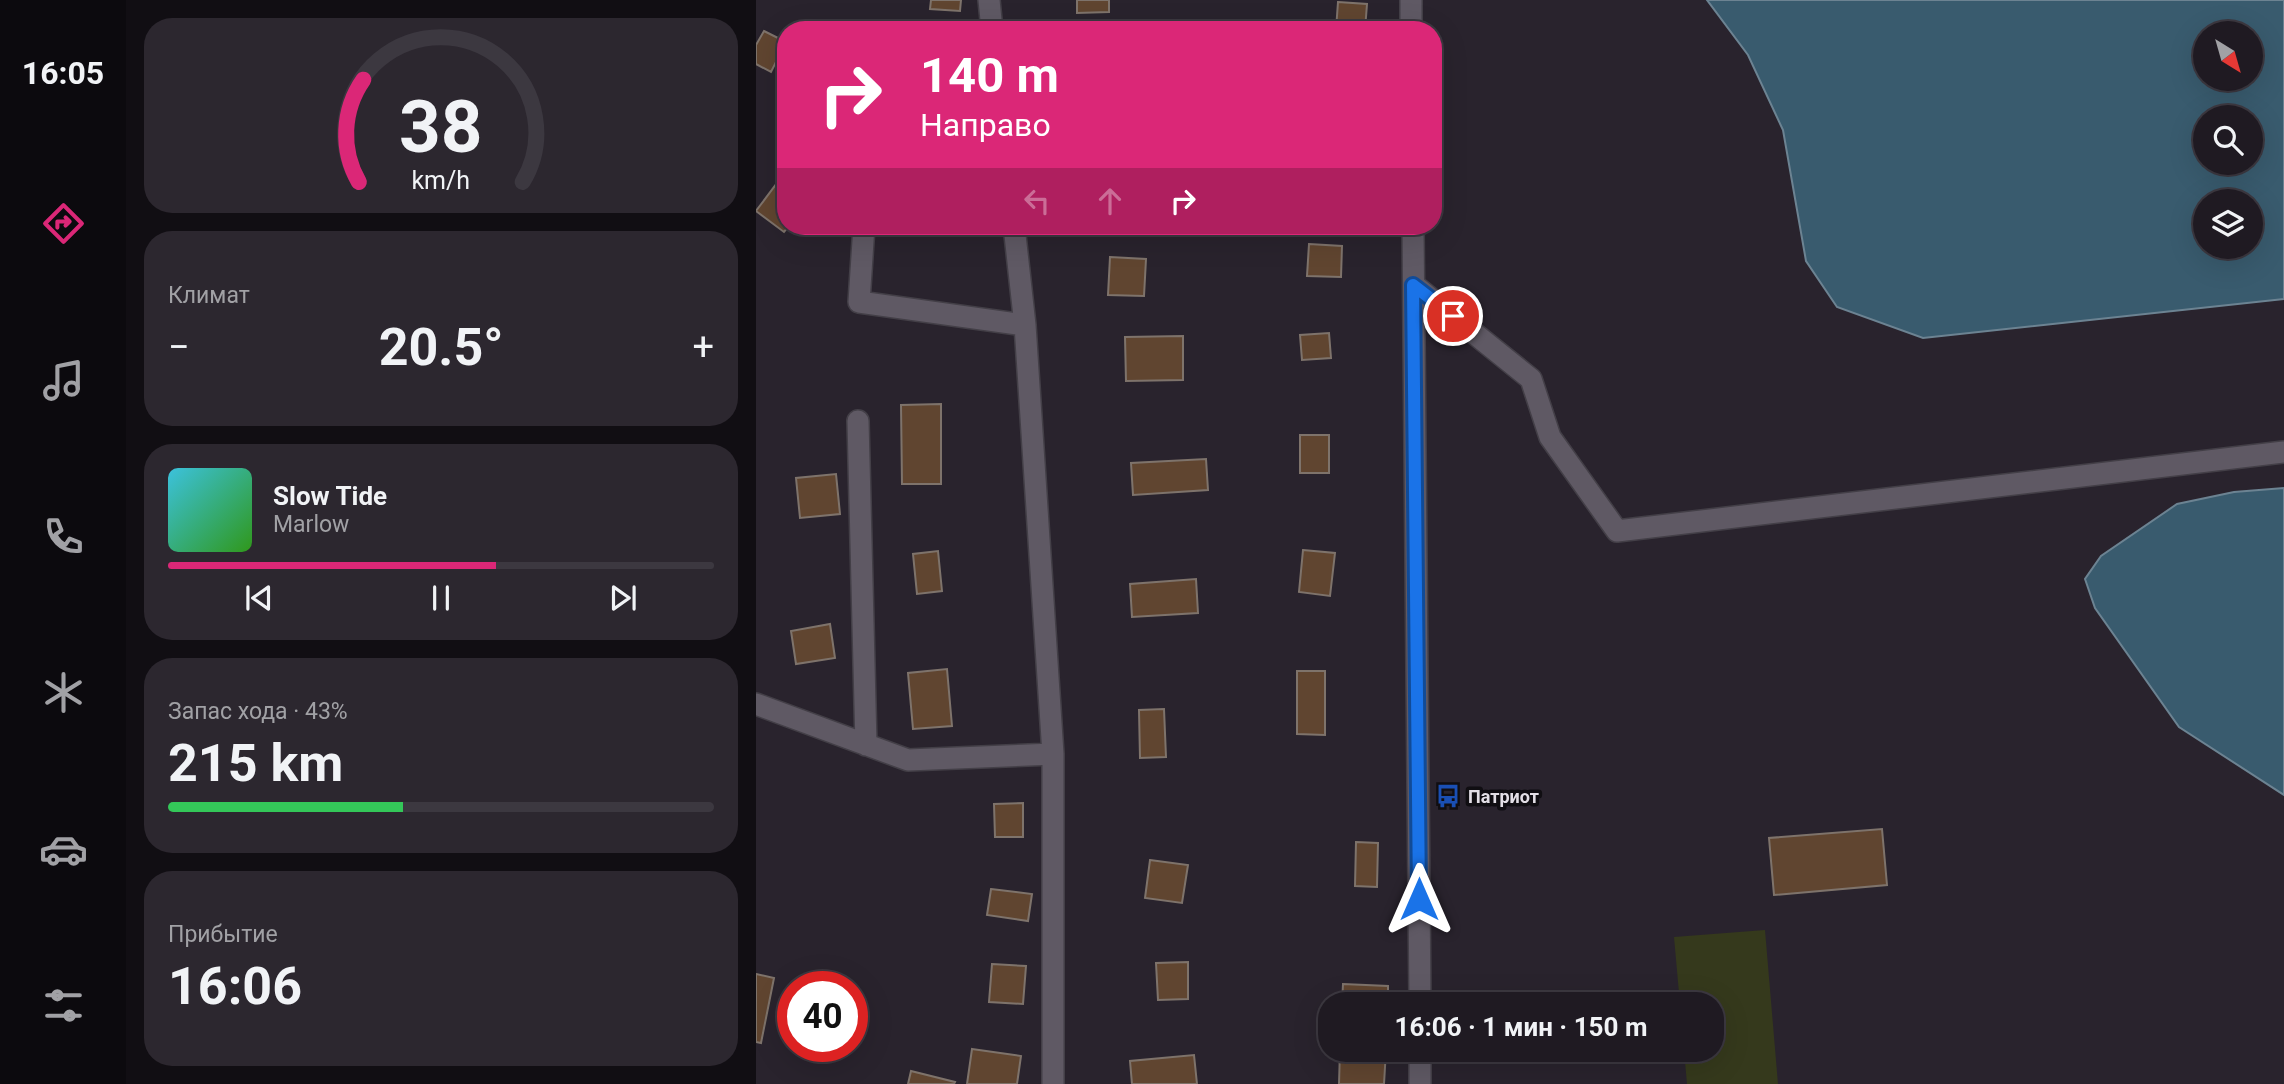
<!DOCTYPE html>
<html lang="ru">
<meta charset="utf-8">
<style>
:root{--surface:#1f1a22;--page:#2c272f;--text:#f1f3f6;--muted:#a1a1a5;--line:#3c3840;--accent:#db2777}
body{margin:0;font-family:Roboto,sans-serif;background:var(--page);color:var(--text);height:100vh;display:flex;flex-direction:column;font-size:26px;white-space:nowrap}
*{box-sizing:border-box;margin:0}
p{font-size:23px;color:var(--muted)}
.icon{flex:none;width:38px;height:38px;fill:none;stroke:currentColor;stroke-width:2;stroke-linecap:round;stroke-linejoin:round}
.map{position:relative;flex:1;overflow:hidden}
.sheet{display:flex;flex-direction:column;gap:18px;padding:18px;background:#110e13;width:630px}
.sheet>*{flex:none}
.banner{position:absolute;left:21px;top:21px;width:665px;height:214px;border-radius:28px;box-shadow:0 7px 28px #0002,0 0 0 2px var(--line);background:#db2777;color:#fff;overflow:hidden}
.needle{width:46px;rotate:143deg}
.buttons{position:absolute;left:1437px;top:21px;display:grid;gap:14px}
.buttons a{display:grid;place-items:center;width:70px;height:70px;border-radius:50%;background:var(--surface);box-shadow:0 7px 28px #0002,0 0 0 2px var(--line);font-size:35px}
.speed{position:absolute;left:21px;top:971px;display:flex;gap:14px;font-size:35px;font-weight:700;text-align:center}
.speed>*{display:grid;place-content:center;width:91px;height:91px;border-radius:50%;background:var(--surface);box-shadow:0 7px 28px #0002,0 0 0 2px var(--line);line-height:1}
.speed .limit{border:10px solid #d22;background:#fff;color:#111}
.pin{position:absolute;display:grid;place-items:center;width:60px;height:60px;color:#fff;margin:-30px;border:4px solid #fff;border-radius:50%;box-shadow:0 2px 7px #0007}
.me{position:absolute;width:77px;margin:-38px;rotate:0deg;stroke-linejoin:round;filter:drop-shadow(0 0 5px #0008)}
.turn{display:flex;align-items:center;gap:24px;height:147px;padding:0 28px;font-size:32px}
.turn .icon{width:91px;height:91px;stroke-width:2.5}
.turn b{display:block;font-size:49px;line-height:60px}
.lanes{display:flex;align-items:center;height:66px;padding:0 28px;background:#0003;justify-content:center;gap:35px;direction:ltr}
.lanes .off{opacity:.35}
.big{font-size:52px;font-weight:700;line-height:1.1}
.sheet .tile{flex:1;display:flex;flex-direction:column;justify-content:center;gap:10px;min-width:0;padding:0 24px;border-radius:28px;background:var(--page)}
.sheet .dial{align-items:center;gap:0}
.dial svg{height:182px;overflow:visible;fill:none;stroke:var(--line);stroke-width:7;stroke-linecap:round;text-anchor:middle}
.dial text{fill:var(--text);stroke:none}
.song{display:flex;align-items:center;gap:21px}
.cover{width:84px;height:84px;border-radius:10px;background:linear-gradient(135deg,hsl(190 70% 55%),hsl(110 70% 35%))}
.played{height:7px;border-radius:4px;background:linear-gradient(90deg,var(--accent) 60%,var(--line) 60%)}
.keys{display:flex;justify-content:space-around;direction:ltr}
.heat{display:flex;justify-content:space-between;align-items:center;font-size:38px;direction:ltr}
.charge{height:10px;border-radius:5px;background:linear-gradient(90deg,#34c759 43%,var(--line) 0)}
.trip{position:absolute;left:562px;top:992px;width:406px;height:70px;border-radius:28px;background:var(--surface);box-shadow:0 7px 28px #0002,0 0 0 2px var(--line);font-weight:700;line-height:70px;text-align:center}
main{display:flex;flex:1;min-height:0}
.tab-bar{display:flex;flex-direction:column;width:126px;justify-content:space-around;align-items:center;background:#0c0a0e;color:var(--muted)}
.tab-bar .icon{width:49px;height:49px}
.tab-bar .current{color:var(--accent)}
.tab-bar b{font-size:32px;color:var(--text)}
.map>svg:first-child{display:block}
</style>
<main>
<nav class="tab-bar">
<b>16:05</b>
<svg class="icon current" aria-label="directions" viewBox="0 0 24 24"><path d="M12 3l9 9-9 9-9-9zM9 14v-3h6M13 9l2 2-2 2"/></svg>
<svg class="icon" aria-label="music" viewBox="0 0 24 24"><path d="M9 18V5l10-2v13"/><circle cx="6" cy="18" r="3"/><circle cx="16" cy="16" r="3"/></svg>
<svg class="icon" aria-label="phone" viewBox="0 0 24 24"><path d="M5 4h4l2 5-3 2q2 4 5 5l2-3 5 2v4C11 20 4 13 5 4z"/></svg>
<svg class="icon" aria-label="climate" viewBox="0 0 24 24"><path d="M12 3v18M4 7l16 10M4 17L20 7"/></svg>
<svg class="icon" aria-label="car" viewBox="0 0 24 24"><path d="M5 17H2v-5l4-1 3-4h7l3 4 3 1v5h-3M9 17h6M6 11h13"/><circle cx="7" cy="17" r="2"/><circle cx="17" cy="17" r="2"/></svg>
<svg class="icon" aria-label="filters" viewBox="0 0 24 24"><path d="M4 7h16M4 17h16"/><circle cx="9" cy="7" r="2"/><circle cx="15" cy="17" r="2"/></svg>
</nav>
<section class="sheet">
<div class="tile dial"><svg viewBox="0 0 100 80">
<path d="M14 69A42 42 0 1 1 86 69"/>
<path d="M14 69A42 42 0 0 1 16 24" stroke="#db2777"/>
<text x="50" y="56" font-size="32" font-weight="700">38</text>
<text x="50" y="72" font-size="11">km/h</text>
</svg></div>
<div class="tile"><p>Климат</p>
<div class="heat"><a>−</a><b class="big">20.5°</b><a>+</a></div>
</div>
<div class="tile">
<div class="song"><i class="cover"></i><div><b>Slow Tide</b><p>Marlow</p></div></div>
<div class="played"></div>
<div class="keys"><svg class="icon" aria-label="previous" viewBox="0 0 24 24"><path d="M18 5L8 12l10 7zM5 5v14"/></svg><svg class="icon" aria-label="pause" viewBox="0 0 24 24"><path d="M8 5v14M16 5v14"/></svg><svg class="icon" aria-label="next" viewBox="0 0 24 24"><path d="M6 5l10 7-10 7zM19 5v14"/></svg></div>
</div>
<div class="tile"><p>Запас хода · 43%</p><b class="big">215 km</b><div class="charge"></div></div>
<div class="tile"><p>Прибытие</p><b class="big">16:06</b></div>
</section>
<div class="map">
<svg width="1528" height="1084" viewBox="0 0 1528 1084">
<rect width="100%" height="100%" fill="#29232d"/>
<path fill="#35391c" d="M1009,930l13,154h-91l-3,-34h28v-46h-32l-6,-67z"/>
<path fill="#395b6e" stroke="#6c8392" stroke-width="2" fill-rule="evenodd" d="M951,0h577v299l-361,39 -86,-31 -31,-46 -23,-131 -35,-75zM1449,33h45v46h-45zM1449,117h45v46h-45zM1449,201h45v46h-45z
M1528,488v307l-105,-68 -84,-119 -10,-29 16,-23 76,-52 57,-12z"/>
<path fill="#604530" stroke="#7e736b" stroke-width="2" d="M175,0h30l-1,11 -30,-2z
M321,0h32v12l-32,1z
M582,2l29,2 -2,26h-29z
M8,31l22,11 -15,30 -15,-8v-19z
M24,179l6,5v42h3l-5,6 -28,-21z
M553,244l33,2 -1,31 -34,-1z
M354,257l36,2 -2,37 -36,-1z
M573,333l2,25 -29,2 -2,-25z
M427,336v44l-57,1 -1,-44z
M185,404v80h-39l-1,-79z
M544,435h29v38h-29z
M450,459l2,31 -75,5 -2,-32z
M80,474l4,40 -40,4 -4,-40z
M547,550l32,3 -5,43 -31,-4z
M182,551l4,40 -25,3 -4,-40z
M440,579l2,34 -66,4 -2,-33z
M74,624l5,34 -39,6 -5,-33z
M191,669l5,57 -39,3 -5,-56z
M541,671h28v64l-28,-1z
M408,709l2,48 -26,1 -1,-48z
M267,803v34h-28l-1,-33z
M1126,829l5,56 -113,10 -5,-57z
M600,842l22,1 -1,44 -22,-1z
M394,860l38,5 -6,38 -37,-5z
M235,889l41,5 -4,27 -41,-6z
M432,962v37l-30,1 -2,-37z
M236,964l34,2 -3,38 -34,-2z
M0,974l18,4 -13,65 -5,-1z
M587,984l45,2v18h-46z
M216,1049l49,7 -4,28h-50z
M584,1050h46l-2,34h-45z
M438,1055l3,29h-65l-2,-23z
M155,1071l44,11 -1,2h-46z"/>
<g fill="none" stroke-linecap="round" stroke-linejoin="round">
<g stroke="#433f47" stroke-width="24">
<path id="minor" d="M233,0l3,30
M655,0v30
M108,226l-5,76 166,23
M258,226l11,99 28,429v330
M657,226l7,778
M658,285l117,94 19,58 67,94 667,-79
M102,421l8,324
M0,704l152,56 145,-6
M664,1050v34"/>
</g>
<use href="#minor" stroke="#5f5964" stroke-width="21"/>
</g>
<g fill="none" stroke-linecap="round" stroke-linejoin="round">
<g stroke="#114b97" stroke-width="18">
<path id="route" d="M663,899l-6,-614 40,31"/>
</g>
<use href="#route" stroke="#1a73e8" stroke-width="12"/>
</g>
<defs>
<g id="bus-bare" transform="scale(1.89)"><path d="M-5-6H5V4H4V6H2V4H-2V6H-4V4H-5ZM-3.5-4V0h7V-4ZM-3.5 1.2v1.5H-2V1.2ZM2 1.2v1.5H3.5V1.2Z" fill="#1a4fb4" stroke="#100e12" stroke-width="2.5" paint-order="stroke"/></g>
</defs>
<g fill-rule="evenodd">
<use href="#bus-bare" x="692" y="796"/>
</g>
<g text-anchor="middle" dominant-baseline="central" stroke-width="7" stroke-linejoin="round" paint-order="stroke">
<g font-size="18" font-weight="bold" fill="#e3dfe6" stroke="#100e12" text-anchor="start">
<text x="712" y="796">Патриот</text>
</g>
</g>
</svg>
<div class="buttons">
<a><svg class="needle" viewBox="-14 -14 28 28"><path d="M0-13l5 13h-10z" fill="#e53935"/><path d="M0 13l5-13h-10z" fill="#a1a1a5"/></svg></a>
<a><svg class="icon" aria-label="search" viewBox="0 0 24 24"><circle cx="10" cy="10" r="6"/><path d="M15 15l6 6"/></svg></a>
<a><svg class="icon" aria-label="layers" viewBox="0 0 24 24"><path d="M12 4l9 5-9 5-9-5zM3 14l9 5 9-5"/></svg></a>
</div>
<div class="speed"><div class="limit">40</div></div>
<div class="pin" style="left:697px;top:316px;background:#d93025"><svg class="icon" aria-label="arrive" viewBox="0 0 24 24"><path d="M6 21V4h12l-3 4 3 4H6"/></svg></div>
<svg class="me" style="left:663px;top:899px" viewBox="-20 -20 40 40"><path d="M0-17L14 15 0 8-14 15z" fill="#1a73e8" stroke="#fff" stroke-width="4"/></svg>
<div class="trip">16:06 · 1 мин · 150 m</div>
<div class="banner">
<div class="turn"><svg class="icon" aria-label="right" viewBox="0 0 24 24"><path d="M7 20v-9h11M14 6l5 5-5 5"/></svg><div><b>140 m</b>Направо</div></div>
<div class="lanes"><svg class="icon off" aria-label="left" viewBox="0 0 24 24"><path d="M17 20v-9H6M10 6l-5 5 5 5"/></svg><svg class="icon off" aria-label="ahead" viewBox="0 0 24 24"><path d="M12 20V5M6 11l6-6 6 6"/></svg><svg class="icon" aria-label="right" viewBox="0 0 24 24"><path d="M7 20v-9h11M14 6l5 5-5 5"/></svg></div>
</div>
</div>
</main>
